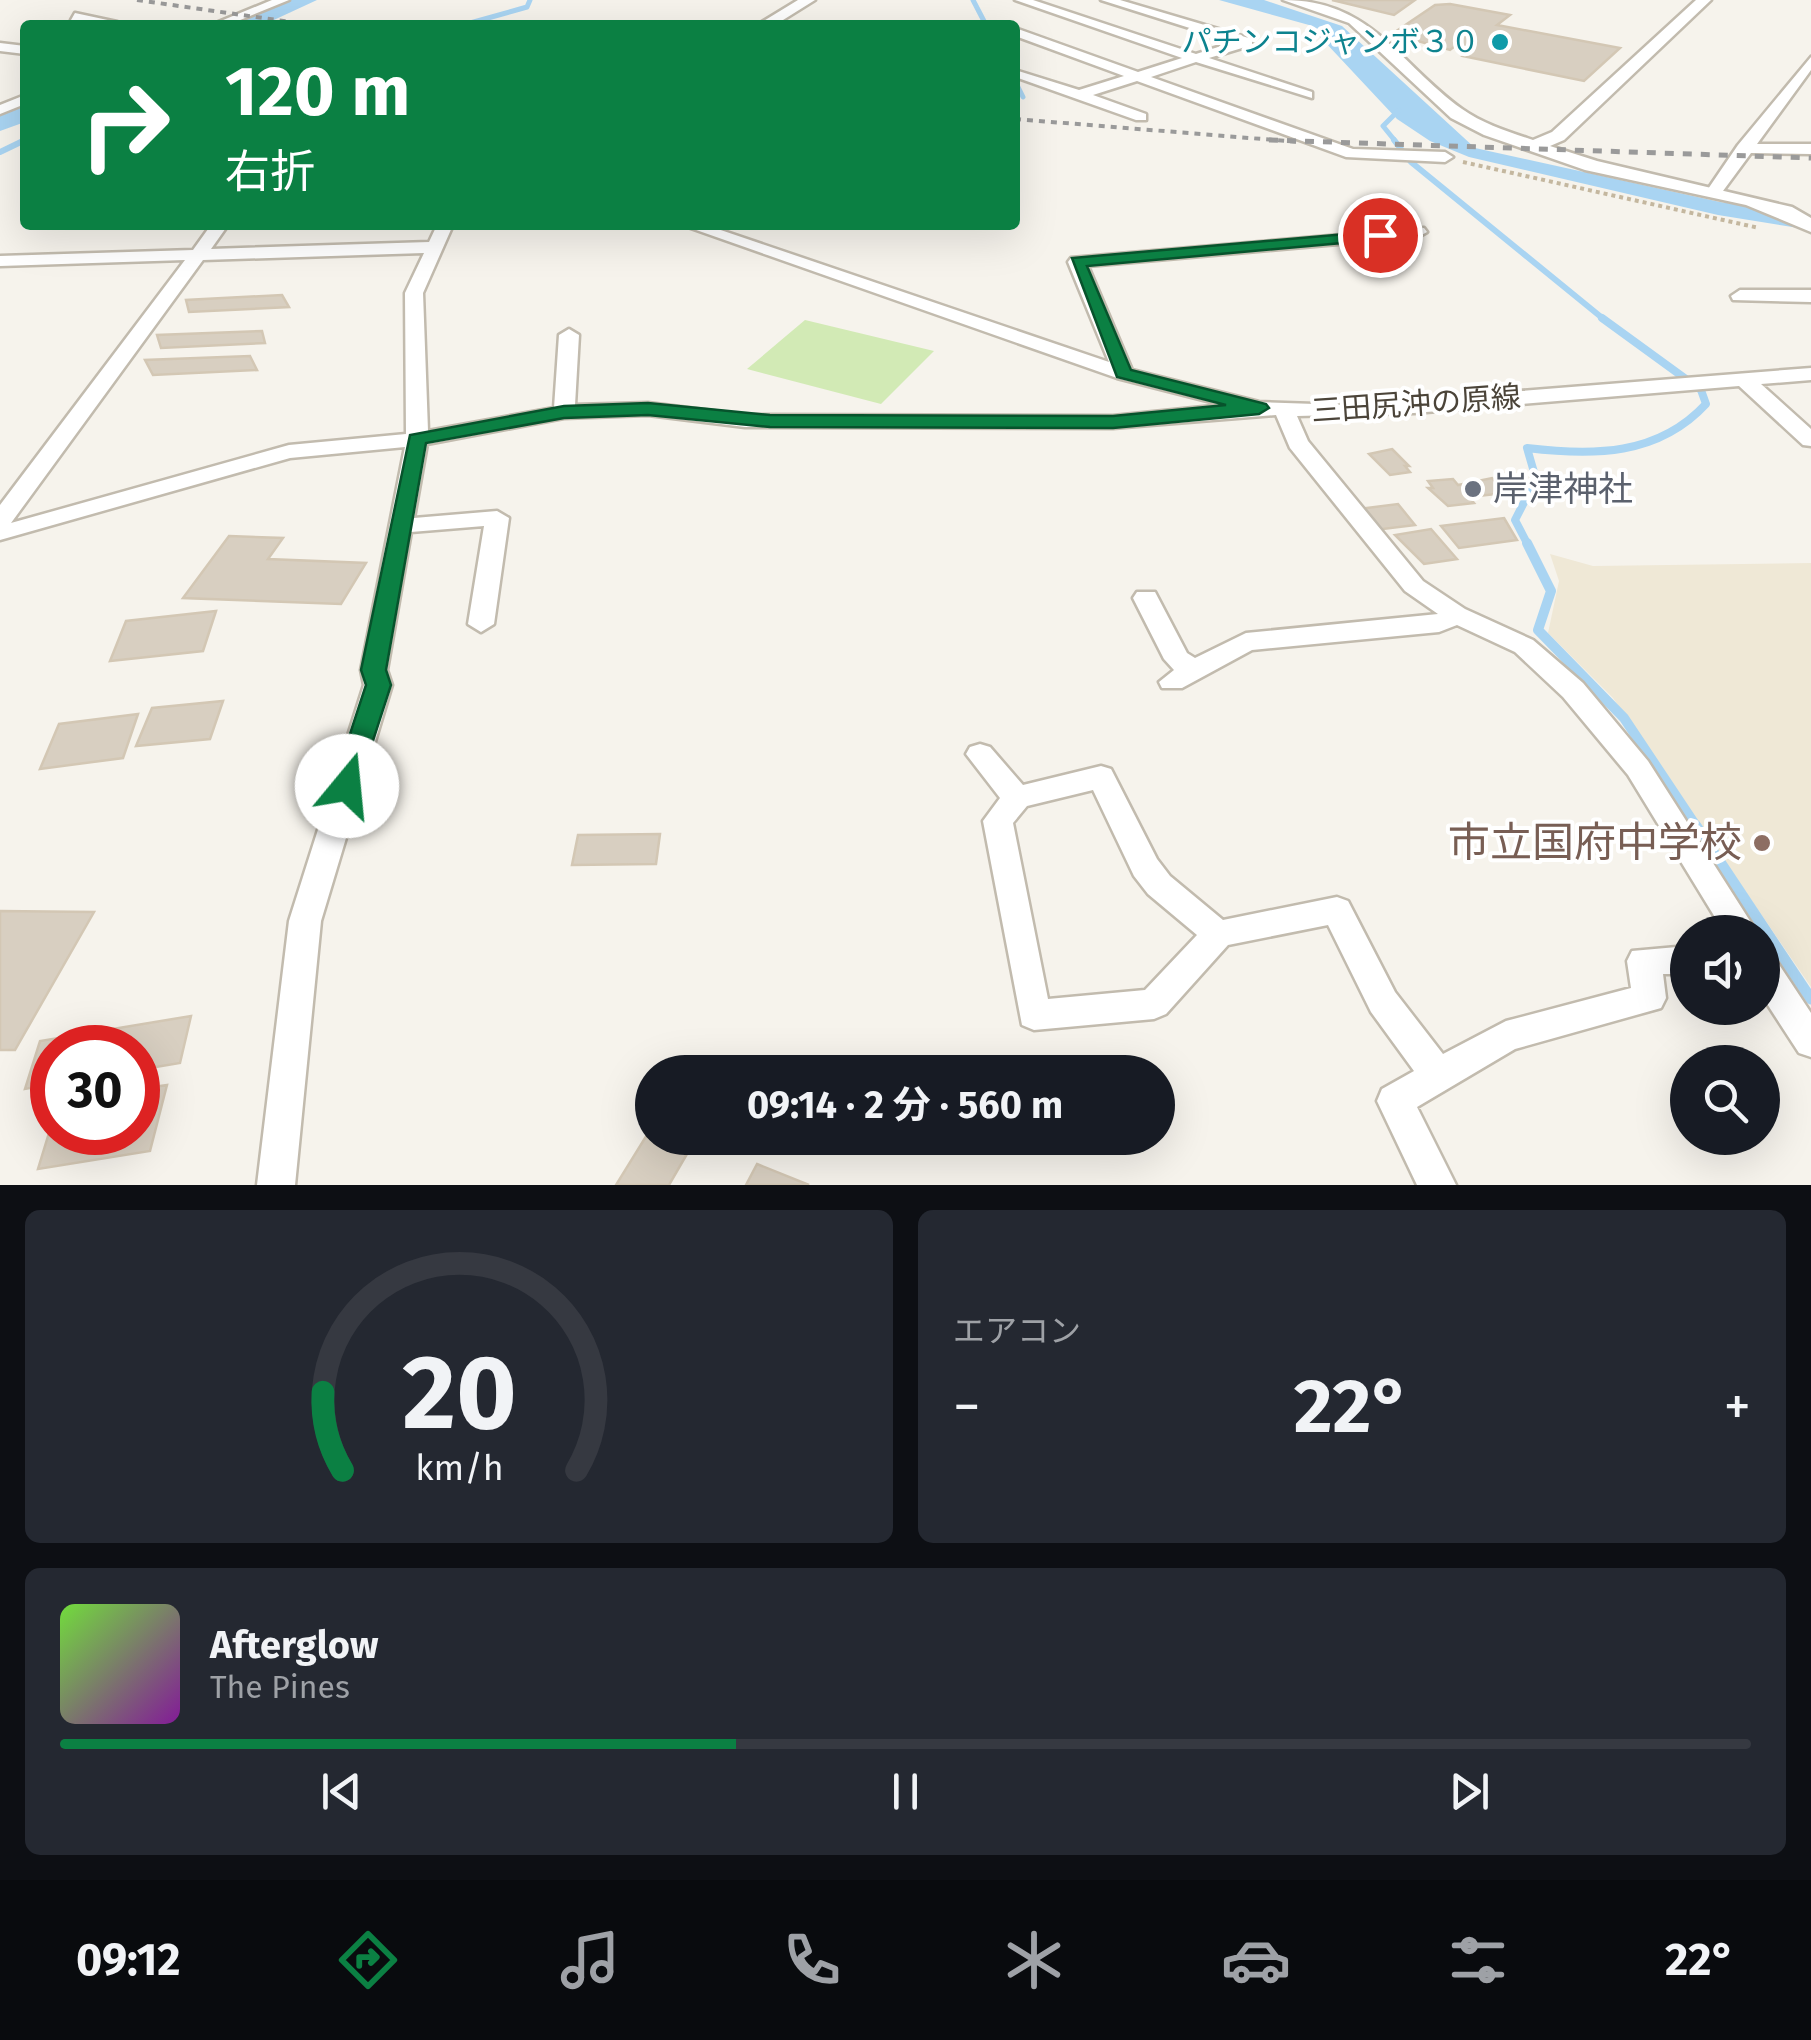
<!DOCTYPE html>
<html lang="ja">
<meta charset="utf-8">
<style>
:root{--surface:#171b24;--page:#242831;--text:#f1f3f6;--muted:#9ea1a6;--line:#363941;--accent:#0b8043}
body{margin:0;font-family:"Fira Sans","Noto Sans JP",sans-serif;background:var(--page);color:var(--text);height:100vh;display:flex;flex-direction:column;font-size:38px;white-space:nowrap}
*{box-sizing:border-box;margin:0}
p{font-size:32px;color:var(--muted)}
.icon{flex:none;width:55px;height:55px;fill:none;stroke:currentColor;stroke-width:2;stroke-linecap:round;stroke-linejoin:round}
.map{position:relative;height:1185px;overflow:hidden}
.sheet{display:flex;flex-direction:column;gap:25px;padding:25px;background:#0d0f14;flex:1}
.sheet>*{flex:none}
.top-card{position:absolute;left:20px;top:20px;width:1000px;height:210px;border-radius:10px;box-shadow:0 10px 40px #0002;background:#0b8043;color:#fff;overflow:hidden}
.buttons{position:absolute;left:1670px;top:915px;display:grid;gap:20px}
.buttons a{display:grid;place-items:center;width:110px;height:110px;border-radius:50%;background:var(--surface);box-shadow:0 10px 40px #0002;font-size:50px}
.speed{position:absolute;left:30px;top:1025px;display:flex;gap:20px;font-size:50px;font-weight:700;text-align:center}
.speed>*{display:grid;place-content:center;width:130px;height:130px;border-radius:50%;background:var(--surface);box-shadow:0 10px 40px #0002;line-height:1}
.speed .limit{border:15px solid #d22;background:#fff;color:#111}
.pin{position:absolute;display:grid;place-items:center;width:85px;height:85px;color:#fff;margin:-42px;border:5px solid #fff;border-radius:50%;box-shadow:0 2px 10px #0007}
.me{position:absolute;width:110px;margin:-55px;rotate:17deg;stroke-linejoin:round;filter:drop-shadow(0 0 8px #0008)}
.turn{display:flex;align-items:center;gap:35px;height:210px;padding:0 40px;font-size:45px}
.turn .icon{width:130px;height:130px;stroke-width:2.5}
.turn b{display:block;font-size:70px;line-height:85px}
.big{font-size:75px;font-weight:700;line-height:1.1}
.sheet .card{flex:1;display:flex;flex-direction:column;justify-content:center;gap:15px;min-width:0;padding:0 35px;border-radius:15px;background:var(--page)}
.sheet .dial{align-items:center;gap:0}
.dial svg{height:260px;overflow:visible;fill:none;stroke:var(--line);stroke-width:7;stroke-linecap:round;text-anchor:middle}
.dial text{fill:var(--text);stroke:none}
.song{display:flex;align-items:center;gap:30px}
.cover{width:120px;height:120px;border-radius:15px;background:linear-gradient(135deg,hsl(100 70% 55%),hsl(290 70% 35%))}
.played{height:10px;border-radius:5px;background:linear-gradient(90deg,var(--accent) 40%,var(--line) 40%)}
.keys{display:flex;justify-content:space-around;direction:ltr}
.heat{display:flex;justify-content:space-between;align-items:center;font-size:55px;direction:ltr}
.sheet .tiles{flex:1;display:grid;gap:25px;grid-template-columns:1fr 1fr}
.card:last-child{grid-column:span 2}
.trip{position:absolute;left:635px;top:1055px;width:540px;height:100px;border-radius:50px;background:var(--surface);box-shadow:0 10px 40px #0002;font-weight:700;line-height:100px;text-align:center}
.tab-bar{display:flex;height:160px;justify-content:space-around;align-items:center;background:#090b0e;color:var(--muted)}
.tab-bar .icon{width:70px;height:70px}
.tab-bar .active{color:var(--accent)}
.tab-bar b{font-size:45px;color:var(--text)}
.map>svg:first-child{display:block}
</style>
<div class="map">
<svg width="1811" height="1185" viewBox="0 0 1811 1185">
<rect width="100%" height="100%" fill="#f6f3ec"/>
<path fill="#efe8d6" d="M1550,554l43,12 218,-3v424l-198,-289 -65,-65 11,-52z"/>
<path fill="#d2eab5" d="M805,320l129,31 -53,53 -134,-35z"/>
<path fill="#a9d4f2" d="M1219,0h45l78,26 133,122 245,54 91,13v15l-93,-15 -249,-58 -39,-16 -33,-22 -88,-94z"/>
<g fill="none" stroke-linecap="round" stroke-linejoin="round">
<path stroke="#a9d4f2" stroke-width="5" d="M973,0l13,25
M463,25l64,-18 3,-7
M1015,81l8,16
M20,142l5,-2
M1396,142l-13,-16 16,-16"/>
<path stroke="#a9d4f2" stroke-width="6" d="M1394,140l17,22 195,159
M0,152l25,-12"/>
<path stroke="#a9d4f2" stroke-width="8" d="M1528,545l-13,-25 21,-41 -9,-31c66,8 131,8 179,-44l-5,-14 -99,-72"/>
<path stroke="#a9d4f2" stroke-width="10" d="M1527,543l24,48 -13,39 86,88 74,111"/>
<path stroke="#a9d4f2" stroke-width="11" d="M1696,826l115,173"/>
<path fill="#a9d4f2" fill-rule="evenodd" d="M281,0h36l-54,25h-36z
M25,102v20l-25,9v-20z"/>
</g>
<path fill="#d8cfc1" stroke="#d3c7b4" stroke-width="2.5" d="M1332,0h83l-21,15z
M1450,4l60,11 -13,10 123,23 -36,33 -121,-25 9,-7 -17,-3 -5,4 -58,-16 43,-29z
M282,295l7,12 -100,5 -3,-12z
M262,331l3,12 -104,5 -4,-13z
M250,356l7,14 -104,5 -8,-15z
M1392,449l17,17h-4l5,6 -20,3 -21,-21z
M1492,478l13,15 -36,4 5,6 -26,3 -20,-18h5l-5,-7 25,-2 5,6z
M1398,504l17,21 -40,5 -16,-21z
M1504,518l13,22 -58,8 -18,-22z
M1431,529l26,30 -33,5 -29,-29z
M229,536l54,2 -15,21 98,4 -25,41 -158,-6z
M216,611l-13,40 -93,10 16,-40z
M223,701l-13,38 -74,7 16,-38z
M138,714l-15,44 -83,11 19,-45z
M660,834l-4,30 -84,1 6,-30z
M0,911l94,1 -79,138h-15z
M191,1016l-11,47 -42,7v-22h-86v36l-27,5 15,-48z
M167,1085l-17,66 -112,18 14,-46v9h86v-43z
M650,1130l2,8h17l22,9 -22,38h-53z
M757,1164l52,21h-63z"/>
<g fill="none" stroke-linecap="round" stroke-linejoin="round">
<g stroke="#c2bbae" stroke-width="5">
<path id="minor" d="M272,0h17l-61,25h-17z
M1015,0h18l163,54 38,-12 -133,-42h19l132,39v6l-43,13 103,34v6l-116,-36 -45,15 202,72 92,3 8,5 -8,5 -99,-5 -209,-76 -44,14 53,19v6h-10l-121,-43v-7l64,20 45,-14 -109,-40v-8l123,44 44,-14z
M75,13l42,9 2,3 -48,-5z
M0,43l25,3v8l-25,-3z
M1811,57v13l-54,74h54v10l-60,-1 -31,42h-12l-2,-3 32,-47z
M25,95v9l-25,10v-9z
M211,225h17l-17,24 218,-7 8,-17h16l-30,68 5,138 126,-23 5,-73 10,-6 10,6 -4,70 73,-2 97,12 368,1 110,-11 -106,-27 -435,-153h24l403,137 -41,-100 3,-4 353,-30 3,4 -9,5 -330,29 44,104 127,32 86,3 466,-37v12l-50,4 50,45v17l-8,-1 -64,-59 -325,27 -117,3 11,25 115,140 42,28 68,31 50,43 65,78 109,171h-33l-96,-157 -65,-78 -48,-45 -58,-27 -18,7 -187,18 -70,38h-20l-3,-6 15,-12 -10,-11 -31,-61 4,-6h18l32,61 8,5 51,-25 192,-19 -33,-23 -115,-143 -14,-33 -163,13 -368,-1 -97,-12 -84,3 -137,26 -13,74 83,-7 12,7 -15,106 -13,8 -13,-8 16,-98 -73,6 -24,138 5,15 -71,236 -26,264h-38l32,-264 75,-236 -3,-15 44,-223 -115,11 -290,82v-35l185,-245 -185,6v-10l193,-6zM424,253l-19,40 1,141 -117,11 -278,78 192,-263z
M1740,290h71v12l-78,-2 -2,-4z
M980,744l10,3 33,38 78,-19 10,3 46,90 13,17 53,44 114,-23 11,4 47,91 48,62 63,-33 125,-33 -4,-27 5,-10 56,-5v28h-25l3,24 -5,10 -146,41 -98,58 39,78h-39l-40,-84 5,-12 32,-18 -43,-59 -43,-87 -100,20 -62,69 -12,5 -120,11 -12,-5 -39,-204 17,-23 -34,-44 4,-7zM1093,790l41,86 14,18 49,41 -52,55 -97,9 -35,-176 14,-17z
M1762,953l12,4 37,56v44l-12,-4 -37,-57z"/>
</g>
<g stroke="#c2bbae" stroke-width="5">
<path id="tertiary" d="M798,0h17l-40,25h-18z
M1283,0c89,0 115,63 179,109 21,15 47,23 71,31l19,-8 144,-132h15l-147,140 -14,6 47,15 195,46 19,11v14l-65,-27 -161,-35 -101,-35 -33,-17 -102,-95z"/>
</g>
<path stroke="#c4b79f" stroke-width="4" stroke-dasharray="4 4" stroke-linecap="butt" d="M1463,162l296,66"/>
<use href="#minor" fill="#fff" fill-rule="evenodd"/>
<use href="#tertiary" fill="#fff" fill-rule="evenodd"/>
<path stroke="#9a9a9a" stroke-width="4" stroke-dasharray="6 6" stroke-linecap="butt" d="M137,0l175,25
M1015,119l284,23"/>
<path stroke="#9a9a9a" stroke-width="5" stroke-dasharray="9 9" stroke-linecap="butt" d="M1269,140l542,18"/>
</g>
<path fill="#0b8043" stroke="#07532c" stroke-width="2.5" d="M1380,231l6,1v7l-299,27 44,104 135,34 3,4 -10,6 -146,14 -343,-1 -122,-12 -84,3 -138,25 -40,227 5,15 -35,108h-19l-4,-7 33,-101 -5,-15 49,-235 154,-29 84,-3 122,12 343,1 113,-11 -109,-28 -45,-119z"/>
<circle fill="#0f9aa8" stroke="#fff" stroke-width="4" cx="1500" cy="42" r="10"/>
<circle fill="#6b7280" stroke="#fff" stroke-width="4" cx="1473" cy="489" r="10"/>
<circle fill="#8d6e63" stroke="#fff" stroke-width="4" cx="1762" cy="843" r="10"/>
<g text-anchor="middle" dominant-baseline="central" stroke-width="8" stroke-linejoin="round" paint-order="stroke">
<g font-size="30" fill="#0d838f" stroke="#fff" text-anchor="end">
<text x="1480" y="42">パチンコジャンボ３０</text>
</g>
<g font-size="30" fill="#4b4439" stroke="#fff">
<text transform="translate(1416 404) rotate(-4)">三田尻沖の原線</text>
</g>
<g font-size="35" fill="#5b616d" stroke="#fff" text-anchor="start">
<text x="1493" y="489">岸津神社</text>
</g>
<g font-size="42" fill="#785e54" stroke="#fff" text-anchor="end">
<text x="1742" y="843">市立国府中学校</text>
</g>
</g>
</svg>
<div class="buttons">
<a><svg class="icon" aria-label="sound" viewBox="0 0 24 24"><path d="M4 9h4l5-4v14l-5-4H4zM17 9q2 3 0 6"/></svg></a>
<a><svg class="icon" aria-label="search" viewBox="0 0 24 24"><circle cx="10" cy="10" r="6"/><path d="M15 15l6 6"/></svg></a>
</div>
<div class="speed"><div class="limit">30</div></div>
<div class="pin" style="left:1380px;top:235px;background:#d93025"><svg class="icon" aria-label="arrive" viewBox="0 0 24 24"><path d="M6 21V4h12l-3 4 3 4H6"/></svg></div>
<svg class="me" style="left:347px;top:786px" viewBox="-20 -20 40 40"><circle r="19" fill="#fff"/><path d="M0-13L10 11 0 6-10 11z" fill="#0b8043"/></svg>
<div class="trip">09:14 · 2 分 · 560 m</div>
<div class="top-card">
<div class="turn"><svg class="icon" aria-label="right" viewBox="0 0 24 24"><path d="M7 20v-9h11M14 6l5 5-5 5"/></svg><div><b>120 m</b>右折</div></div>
</div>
</div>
<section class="sheet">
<div class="tiles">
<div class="card dial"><svg viewBox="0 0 100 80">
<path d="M14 69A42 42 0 1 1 86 69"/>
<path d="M14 69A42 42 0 0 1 8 45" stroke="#0b8043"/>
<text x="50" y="56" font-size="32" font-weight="700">20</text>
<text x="50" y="72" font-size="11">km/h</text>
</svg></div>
<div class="card"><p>エアコン</p>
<div class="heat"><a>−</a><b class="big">22°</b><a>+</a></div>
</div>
<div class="card">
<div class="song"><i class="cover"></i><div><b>Afterglow</b><p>The Pines</p></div></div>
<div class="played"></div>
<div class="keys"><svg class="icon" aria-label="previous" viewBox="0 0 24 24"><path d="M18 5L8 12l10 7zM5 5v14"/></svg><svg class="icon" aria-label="pause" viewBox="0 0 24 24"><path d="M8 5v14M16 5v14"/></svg><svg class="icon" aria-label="next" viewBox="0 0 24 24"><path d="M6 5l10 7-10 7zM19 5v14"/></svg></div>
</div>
</div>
</section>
<nav class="tab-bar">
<b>09:12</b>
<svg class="icon active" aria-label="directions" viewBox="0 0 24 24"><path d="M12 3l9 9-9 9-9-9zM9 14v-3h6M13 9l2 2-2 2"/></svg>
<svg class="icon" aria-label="music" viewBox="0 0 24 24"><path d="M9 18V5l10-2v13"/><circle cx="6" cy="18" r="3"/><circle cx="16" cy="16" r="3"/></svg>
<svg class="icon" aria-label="phone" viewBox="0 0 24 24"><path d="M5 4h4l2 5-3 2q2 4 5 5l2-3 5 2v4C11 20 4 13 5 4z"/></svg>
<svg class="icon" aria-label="climate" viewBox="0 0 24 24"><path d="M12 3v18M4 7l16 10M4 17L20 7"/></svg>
<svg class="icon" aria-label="car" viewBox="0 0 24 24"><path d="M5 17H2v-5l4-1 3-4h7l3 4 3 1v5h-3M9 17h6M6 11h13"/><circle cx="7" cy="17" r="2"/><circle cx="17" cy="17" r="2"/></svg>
<svg class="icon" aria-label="filters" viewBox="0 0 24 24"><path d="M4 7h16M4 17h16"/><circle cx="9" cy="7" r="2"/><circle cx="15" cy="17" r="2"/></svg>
<b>22°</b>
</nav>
